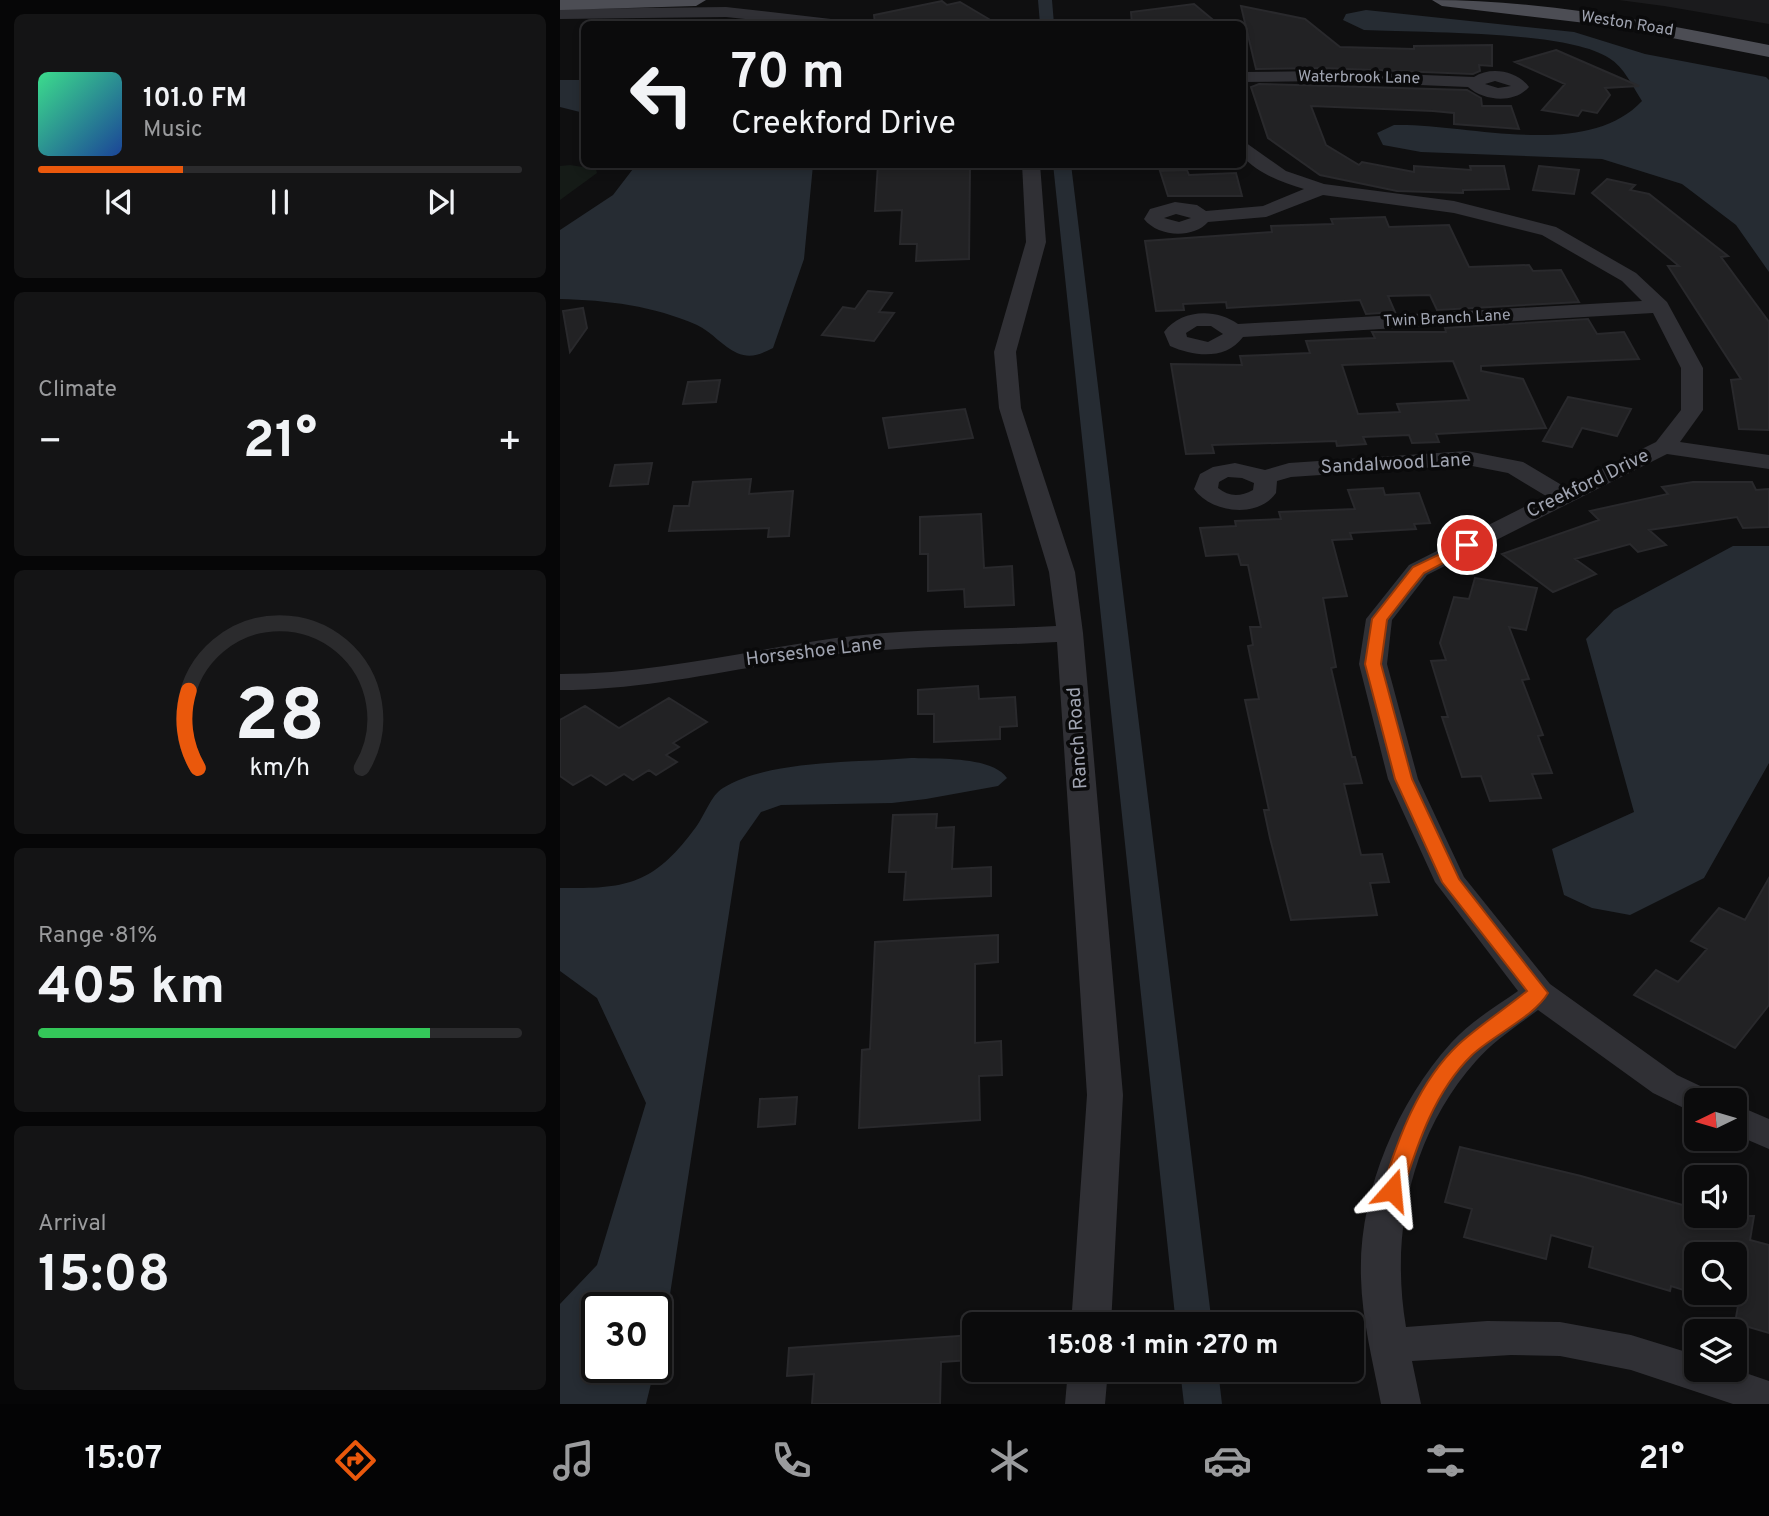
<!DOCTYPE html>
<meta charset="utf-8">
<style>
:root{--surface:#0b0b0c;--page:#141415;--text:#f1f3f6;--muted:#9a9b9d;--line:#2b2b2d;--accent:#ea580c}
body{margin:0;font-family:Overpass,sans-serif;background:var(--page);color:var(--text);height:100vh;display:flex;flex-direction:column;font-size:26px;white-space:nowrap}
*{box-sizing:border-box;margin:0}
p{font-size:23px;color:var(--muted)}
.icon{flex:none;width:38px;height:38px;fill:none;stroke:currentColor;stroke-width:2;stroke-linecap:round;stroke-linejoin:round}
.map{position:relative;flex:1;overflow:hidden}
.panel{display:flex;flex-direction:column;gap:14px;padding:14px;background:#060607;width:560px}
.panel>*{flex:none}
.hud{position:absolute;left:21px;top:21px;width:665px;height:147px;border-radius:10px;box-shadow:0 4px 10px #0003,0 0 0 2px var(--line);background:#0b0b0c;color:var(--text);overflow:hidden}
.needle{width:46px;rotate:265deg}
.controls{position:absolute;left:1124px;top:1088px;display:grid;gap:14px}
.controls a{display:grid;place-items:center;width:63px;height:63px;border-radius:10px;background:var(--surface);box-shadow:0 4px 10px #0003,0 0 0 2px var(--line);font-size:35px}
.speed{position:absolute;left:21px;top:1292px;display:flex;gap:14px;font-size:35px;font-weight:700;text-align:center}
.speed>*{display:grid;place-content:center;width:91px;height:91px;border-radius:50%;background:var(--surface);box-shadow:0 4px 10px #0003,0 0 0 2px var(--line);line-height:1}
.speed .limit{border:4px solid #111;border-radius:10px;background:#fff;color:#111}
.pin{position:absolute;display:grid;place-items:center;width:60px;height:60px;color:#fff;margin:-30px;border:4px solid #fff;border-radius:50%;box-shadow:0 2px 7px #0007}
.me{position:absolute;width:77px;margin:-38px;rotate:18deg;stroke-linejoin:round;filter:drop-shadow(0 0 5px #0008)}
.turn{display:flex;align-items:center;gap:24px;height:147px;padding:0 35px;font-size:32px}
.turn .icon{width:91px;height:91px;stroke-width:2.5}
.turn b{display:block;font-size:49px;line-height:60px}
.big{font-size:52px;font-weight:700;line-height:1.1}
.panel .card{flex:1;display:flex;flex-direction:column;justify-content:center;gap:10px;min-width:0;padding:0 24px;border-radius:10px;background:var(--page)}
.panel .dial{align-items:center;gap:0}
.dial svg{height:182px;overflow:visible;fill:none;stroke:var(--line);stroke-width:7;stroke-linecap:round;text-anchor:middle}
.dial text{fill:var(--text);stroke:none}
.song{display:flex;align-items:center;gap:21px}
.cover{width:84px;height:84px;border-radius:10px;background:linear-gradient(135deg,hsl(150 70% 55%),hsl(220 70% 35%))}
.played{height:7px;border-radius:4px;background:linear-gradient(90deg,var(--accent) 30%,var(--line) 30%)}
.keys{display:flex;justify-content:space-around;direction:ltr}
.heat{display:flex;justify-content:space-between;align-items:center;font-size:38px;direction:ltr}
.charge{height:10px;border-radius:5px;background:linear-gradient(90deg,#34c759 81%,var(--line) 0)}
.trip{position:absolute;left:402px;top:1312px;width:402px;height:70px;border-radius:10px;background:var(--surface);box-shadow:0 4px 10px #0003,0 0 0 2px var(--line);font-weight:700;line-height:70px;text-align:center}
.dock{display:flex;height:112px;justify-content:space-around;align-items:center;background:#040405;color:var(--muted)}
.dock .icon{width:49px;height:49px}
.dock .current{color:var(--accent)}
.dock b{font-size:32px;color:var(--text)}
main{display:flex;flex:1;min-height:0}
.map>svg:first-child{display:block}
</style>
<main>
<section class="panel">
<div class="card">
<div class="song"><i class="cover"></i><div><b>101.0 FM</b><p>Music</p></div></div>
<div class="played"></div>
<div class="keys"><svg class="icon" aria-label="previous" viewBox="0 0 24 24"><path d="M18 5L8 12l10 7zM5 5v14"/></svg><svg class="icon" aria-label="pause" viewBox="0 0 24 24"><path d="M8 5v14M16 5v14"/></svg><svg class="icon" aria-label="next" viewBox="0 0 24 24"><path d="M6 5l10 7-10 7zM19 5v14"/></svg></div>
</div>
<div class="card"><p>Climate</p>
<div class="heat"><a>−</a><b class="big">21°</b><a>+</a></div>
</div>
<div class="card dial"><svg viewBox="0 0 100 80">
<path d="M14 69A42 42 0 1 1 86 69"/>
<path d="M14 69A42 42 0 0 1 10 35" stroke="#ea580c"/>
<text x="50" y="56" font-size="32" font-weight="700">28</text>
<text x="50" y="72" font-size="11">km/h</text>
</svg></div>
<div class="card"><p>Range · 81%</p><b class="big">405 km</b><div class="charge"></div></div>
<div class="card"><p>Arrival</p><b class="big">15:08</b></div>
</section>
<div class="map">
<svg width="1209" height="1404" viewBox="0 0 1209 1404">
<rect width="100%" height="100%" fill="#0f0f10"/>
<path fill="#1b1b1d" d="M1059,0h150v24l-105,-18z"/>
<path fill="#151b17" d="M10,165l26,4 1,4 -37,27v-34z"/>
<path fill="#262c33" d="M806,10l208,22 71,22 121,23 3,3v192l-33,-47 -54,-41 -80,-25 -181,-7 -38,-7 -6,-12 17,-8c73,-2 192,36 248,-24 -9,-14 -18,-34 -33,-43 -42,-28 -189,-25 -245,-28l-21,-10 3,-6z
M0,80h24v33l-24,-6z
M76,165h177l-9,94 -31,89c-12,6 -22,11 -36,5 -14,-6 -25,-21 -40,-28 -43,-19 -90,-25 -137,-26v-69l53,-35z
M1173,546h36v217l-65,115 -74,37 -38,-7 -28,-13 -12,-46 82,-37 -48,-173 28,-29z
M351,758c25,1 81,-2 96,20l-9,8 -72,13 -34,4 -111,2 -20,7 -21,30 -76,491 -8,30v-56h-59v60h58l-9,37h-86v-100l37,-39 49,-162 -49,-105 -37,-27v-83c68,1 94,-4 136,-61 9,-12 15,-32 27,-39 48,-29 134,-25 188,-30z"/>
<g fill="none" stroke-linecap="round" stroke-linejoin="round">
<path fill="#262c33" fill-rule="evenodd" d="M478,0h14l2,24h-14z
M493,164h18l141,1161h-36z
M620,1370h38l4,34h-38z"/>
</g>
<path fill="#222224" stroke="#29292c" stroke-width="2" fill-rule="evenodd" d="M382,1l5,4 13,-3 37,22h-122l-1,-9z
M634,4l24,20h-86l-1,-12z
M681,6l64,13 35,28 74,2v-3l78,-1v21l-13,-1 1,6 -7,3 -149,-6 -68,1z
M996,50l83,36 -34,2 5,7 -13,18 -15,-3 -4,6 -36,-6 23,-26 -50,-22z
M699,84l208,6 14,8 1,8h29l8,23 -65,-5v-11l-21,-2 -122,-5 15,39 33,20 3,-3 52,10v-6l57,4 -1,-4h34l5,23 -46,1v3l-66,-2 -77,-16 -52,-37 -17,-51z
M318,164h92l-1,95 -53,2 1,-17h-17l2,-34 -27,1z
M979,166l40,4 -5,24 -41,-4z
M627,170l2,5 47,-2 6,23h-74l-8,-25z
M1047,179l28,6 -5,5 19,4 79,62 -7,1 48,65v108l-30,-1 -8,-49 10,-1 -73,-113h11l-87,-73z
M825,217l4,10 60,-2 20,42 60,-2 4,6 28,-1 18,32 -142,8 -7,-15 -42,1 7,16 -29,2 -6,-14 -133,8 -1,-6 -43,2 1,6 -28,1 -11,-70 127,-9 -1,-6 62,-2 -2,-5z
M308,291l24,2 -13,19 15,1 -20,28 -52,-6 21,-28 12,2z
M23,308l4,20 -17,24 -7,-41z
M1028,319l9,15 27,-2 15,27 -158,7v5l42,8 23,49 -110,6 3,8 -27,1 -3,-8 -46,2 3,7 -29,2 -1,-5 -124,4 2,8 -28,1 -15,-90 71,1 -2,-9 70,-3 -4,-12 69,-3 -3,-6h74l-1,-4zM893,361l16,39 -72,4 3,8 -42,2 -16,-49z
M160,380l-4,22 -33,2 5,-22z
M1008,397l63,12 -14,27 -35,-8 -10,19 -29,-6z
M405,409l8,29 -84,10 -6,-30z
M92,463l-4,21 -38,2 5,-21z
M191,479l-2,15 44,-3 -4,45 -21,1 1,-9 -100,3 5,-25h15l4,-24z
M1133,482h59l4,8 13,-1v38l-26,1 -6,-11 -88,13 17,15 -28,7 -8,-8 -55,15 21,15 -43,18 -51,-38 97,-34 -9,-9 78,-17 -6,-7z
M823,488l2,7 34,-2 11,30 -16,1 2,5 -66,4 2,6 -20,1 15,56 -24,2 13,69 -5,1 21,89h3l7,26 -18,1 17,71 21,-1 7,28 -19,1 7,32 -86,5 -21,-82 -6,-28h5l-24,-110 14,-1 -11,-53 5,-1 -3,-18h11l-13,-62h-7l-3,-11 -32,2 -6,-28 36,-2 -1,-5 46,-2 -2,-7 76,-3 -7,-19z
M421,514l3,54 28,-2 2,39 -49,2 -1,-18 -36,2v-37h-8v-37z
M915,578l62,10 -11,42 -17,-3 20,52 -7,1 21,55 -5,1 14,37 -20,1 9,24 -51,3 -9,-25 -19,1 -20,-60h6l-17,-56 15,-1 -6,-17 14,-46 15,2z
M418,686l1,13 36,-2 2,29 -17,1v12l-66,3v-28h-16v-24z
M109,698l38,24 -34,21 6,4 -13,8 11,7 -21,13 -7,-5 -16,10 -9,-6 -18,11 -15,-10 -18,10 -13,-9v-56l25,-14 34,22z
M377,814l-1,14 18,-1 -2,42 39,-2v29l-87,4 2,-28h-17l4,-57z
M1209,878v127l-34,43 -101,-53 22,-25 22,12 29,-33 -16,-8 28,-33 26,12z
M438,935v27l-23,2v79l26,-2 1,34 -23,1 1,44 -121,8 3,-78 8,-1 5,-107z
M237,1097l-2,27 -37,3 2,-28z
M900,1147l121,29 105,30 -2,10h70l-4,24 19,5v88l-34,-10 3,-17 -4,-1v-50h-38v39l-25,-8 -1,5 -81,-24 4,-20 -42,-12 -5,24 -82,-22 8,-28 -27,-7z
M412,1335l-1,25 -30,2 -1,42h-128l2,-30 -27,2 2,-28z"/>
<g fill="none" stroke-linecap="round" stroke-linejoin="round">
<path fill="#303035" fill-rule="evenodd" d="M166,7l105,12 8,5h-45l-68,-7 -166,2v-10z
M764,71l150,6c17,-11 43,-6 55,10 -15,17 -45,14 -61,0l-144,-6 -82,1v-10zM935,81l16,5 -13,2 -13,-4z
M682,140l44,31 38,13 130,17 102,26 80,46 31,29 36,66v42l-23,32 89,13v14l-102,-15 -240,121 -35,45 -5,44 31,115 46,98 86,107 127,91 34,16 5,10h-20v13l-43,-21 -115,-83c-21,16 -45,31 -62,51 -65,73 -86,172 -70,266l81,-6 73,1 71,13 65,20v15l38,-1 35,12v23h-36l-102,-34 -71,-14 -49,-1 -99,6 9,43h-40c-8,-42 -19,-84 -20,-126 -3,-83 35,-174 90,-235 19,-21 44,-36 67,-52l-83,-109 -47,-103 -29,-115 7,-45 43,-54 137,-69 -38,-23 -41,-8 -176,12 -14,4 -1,12c-18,26 -65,20 -82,-4l6,-15 13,-7 22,-4 30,7 24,-7 178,-12 56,11 42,25 91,-45 25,-32v-42l-28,-55 -410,24c-17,23 -48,20 -73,9l-6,-14c17,-23 52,-24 74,-8l404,-23 -20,-20 -80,-46 -88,-22 -131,-18 -57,22 -58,5c-15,17 -50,15 -64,-3l6,-10 25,-7 22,3 9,6 57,-5 41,-17c-23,-7 -45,-15 -62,-33zM616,214l15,4 -12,4 -15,-4zM651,326l12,8 -15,8 -21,-5 -1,-4 11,-7zM668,477l14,1 12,5 -1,7c-13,7 -24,7 -35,-2l1,-6z
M462,164h18l6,78 -30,110 5,56 54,164 8,61 40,462 -12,230h-40l16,-230 -30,-453c-72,4 -146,4 -218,12 -93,11 -185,36 -279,36v-16c93,0 185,-23 276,-36 72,-10 147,-8 220,-12l-7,-54 -50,-164 -5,-56 32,-110z
M1174,1104l35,15v30l-35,-15z
M508,1370h40l-3,34h-40z"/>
<path fill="#4c4d54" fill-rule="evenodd" d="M0,0h146l-10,6 -136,4z
M872,0c115,0 225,23 337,45v12l-158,-31 -169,-20z"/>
</g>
<path fill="#ea580c" stroke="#983908" stroke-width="2" d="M907,541l5,1v6l-48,25 -13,16 -24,31 -6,44 31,115 47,100 89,114c-13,23 -56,43 -76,62 -37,36 -54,87 -69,135l-3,6 -8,2 -7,-2 -3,-6c16,-51 36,-108 77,-146 21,-19 46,-35 68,-53l-85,-109 -47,-103 -30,-115 7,-45 41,-52z"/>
<g text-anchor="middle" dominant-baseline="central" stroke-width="7" stroke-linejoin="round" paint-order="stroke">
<g font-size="16" fill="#a0a4b1" stroke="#0a0a0b">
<text transform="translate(1067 24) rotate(9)">Weston Road</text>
<text transform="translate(799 78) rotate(1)">Waterbrook Lane</text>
<text transform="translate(887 319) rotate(-3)">Twin Branch Lane</text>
</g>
<g font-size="19" fill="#a0a4b1" stroke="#0a0a0b">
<text transform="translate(836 464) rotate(-3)">Sandalwood Lane</text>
<text transform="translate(1028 484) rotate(-26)">Creekford Drive</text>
<text transform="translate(254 652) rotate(-7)">Horseshoe Lane</text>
<text transform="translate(518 738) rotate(-94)">Ranch Road</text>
</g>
</g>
</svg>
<div class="controls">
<a><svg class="needle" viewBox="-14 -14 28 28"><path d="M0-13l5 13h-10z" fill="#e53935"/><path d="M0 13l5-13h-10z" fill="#9a9b9d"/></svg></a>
<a><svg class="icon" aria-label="sound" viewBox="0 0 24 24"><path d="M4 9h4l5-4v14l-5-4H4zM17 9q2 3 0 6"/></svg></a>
<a><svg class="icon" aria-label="search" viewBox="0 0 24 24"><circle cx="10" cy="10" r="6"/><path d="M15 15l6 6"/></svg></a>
<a><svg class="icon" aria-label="layers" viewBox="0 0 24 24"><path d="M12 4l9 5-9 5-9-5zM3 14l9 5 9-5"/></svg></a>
</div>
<div class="speed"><div class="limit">30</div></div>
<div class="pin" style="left:907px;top:545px;background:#d93025"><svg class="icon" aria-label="arrive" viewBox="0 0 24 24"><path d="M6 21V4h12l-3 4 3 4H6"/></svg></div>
<svg class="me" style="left:832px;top:1190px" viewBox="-20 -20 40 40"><path d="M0-17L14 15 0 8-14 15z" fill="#ea580c" stroke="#fff" stroke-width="4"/></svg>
<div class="trip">15:08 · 1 min · 270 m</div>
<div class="hud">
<div class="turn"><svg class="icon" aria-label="left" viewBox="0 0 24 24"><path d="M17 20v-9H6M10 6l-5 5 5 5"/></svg><div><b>70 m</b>Creekford Drive</div></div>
</div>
</div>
</main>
<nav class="dock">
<b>15:07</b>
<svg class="icon current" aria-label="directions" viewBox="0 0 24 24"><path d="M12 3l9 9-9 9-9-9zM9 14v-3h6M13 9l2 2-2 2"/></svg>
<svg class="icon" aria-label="music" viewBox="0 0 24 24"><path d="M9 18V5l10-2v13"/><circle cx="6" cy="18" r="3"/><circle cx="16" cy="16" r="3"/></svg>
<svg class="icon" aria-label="phone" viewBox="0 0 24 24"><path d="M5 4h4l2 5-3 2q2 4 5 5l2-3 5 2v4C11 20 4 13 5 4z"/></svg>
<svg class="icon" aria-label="climate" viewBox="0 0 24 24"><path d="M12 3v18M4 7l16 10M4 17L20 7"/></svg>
<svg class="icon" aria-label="car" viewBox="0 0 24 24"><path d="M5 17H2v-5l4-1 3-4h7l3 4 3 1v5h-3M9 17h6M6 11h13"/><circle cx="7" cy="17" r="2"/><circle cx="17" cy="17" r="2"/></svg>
<svg class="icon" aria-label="filters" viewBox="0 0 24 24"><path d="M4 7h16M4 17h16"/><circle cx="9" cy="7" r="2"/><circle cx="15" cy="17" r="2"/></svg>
<b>21°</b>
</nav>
